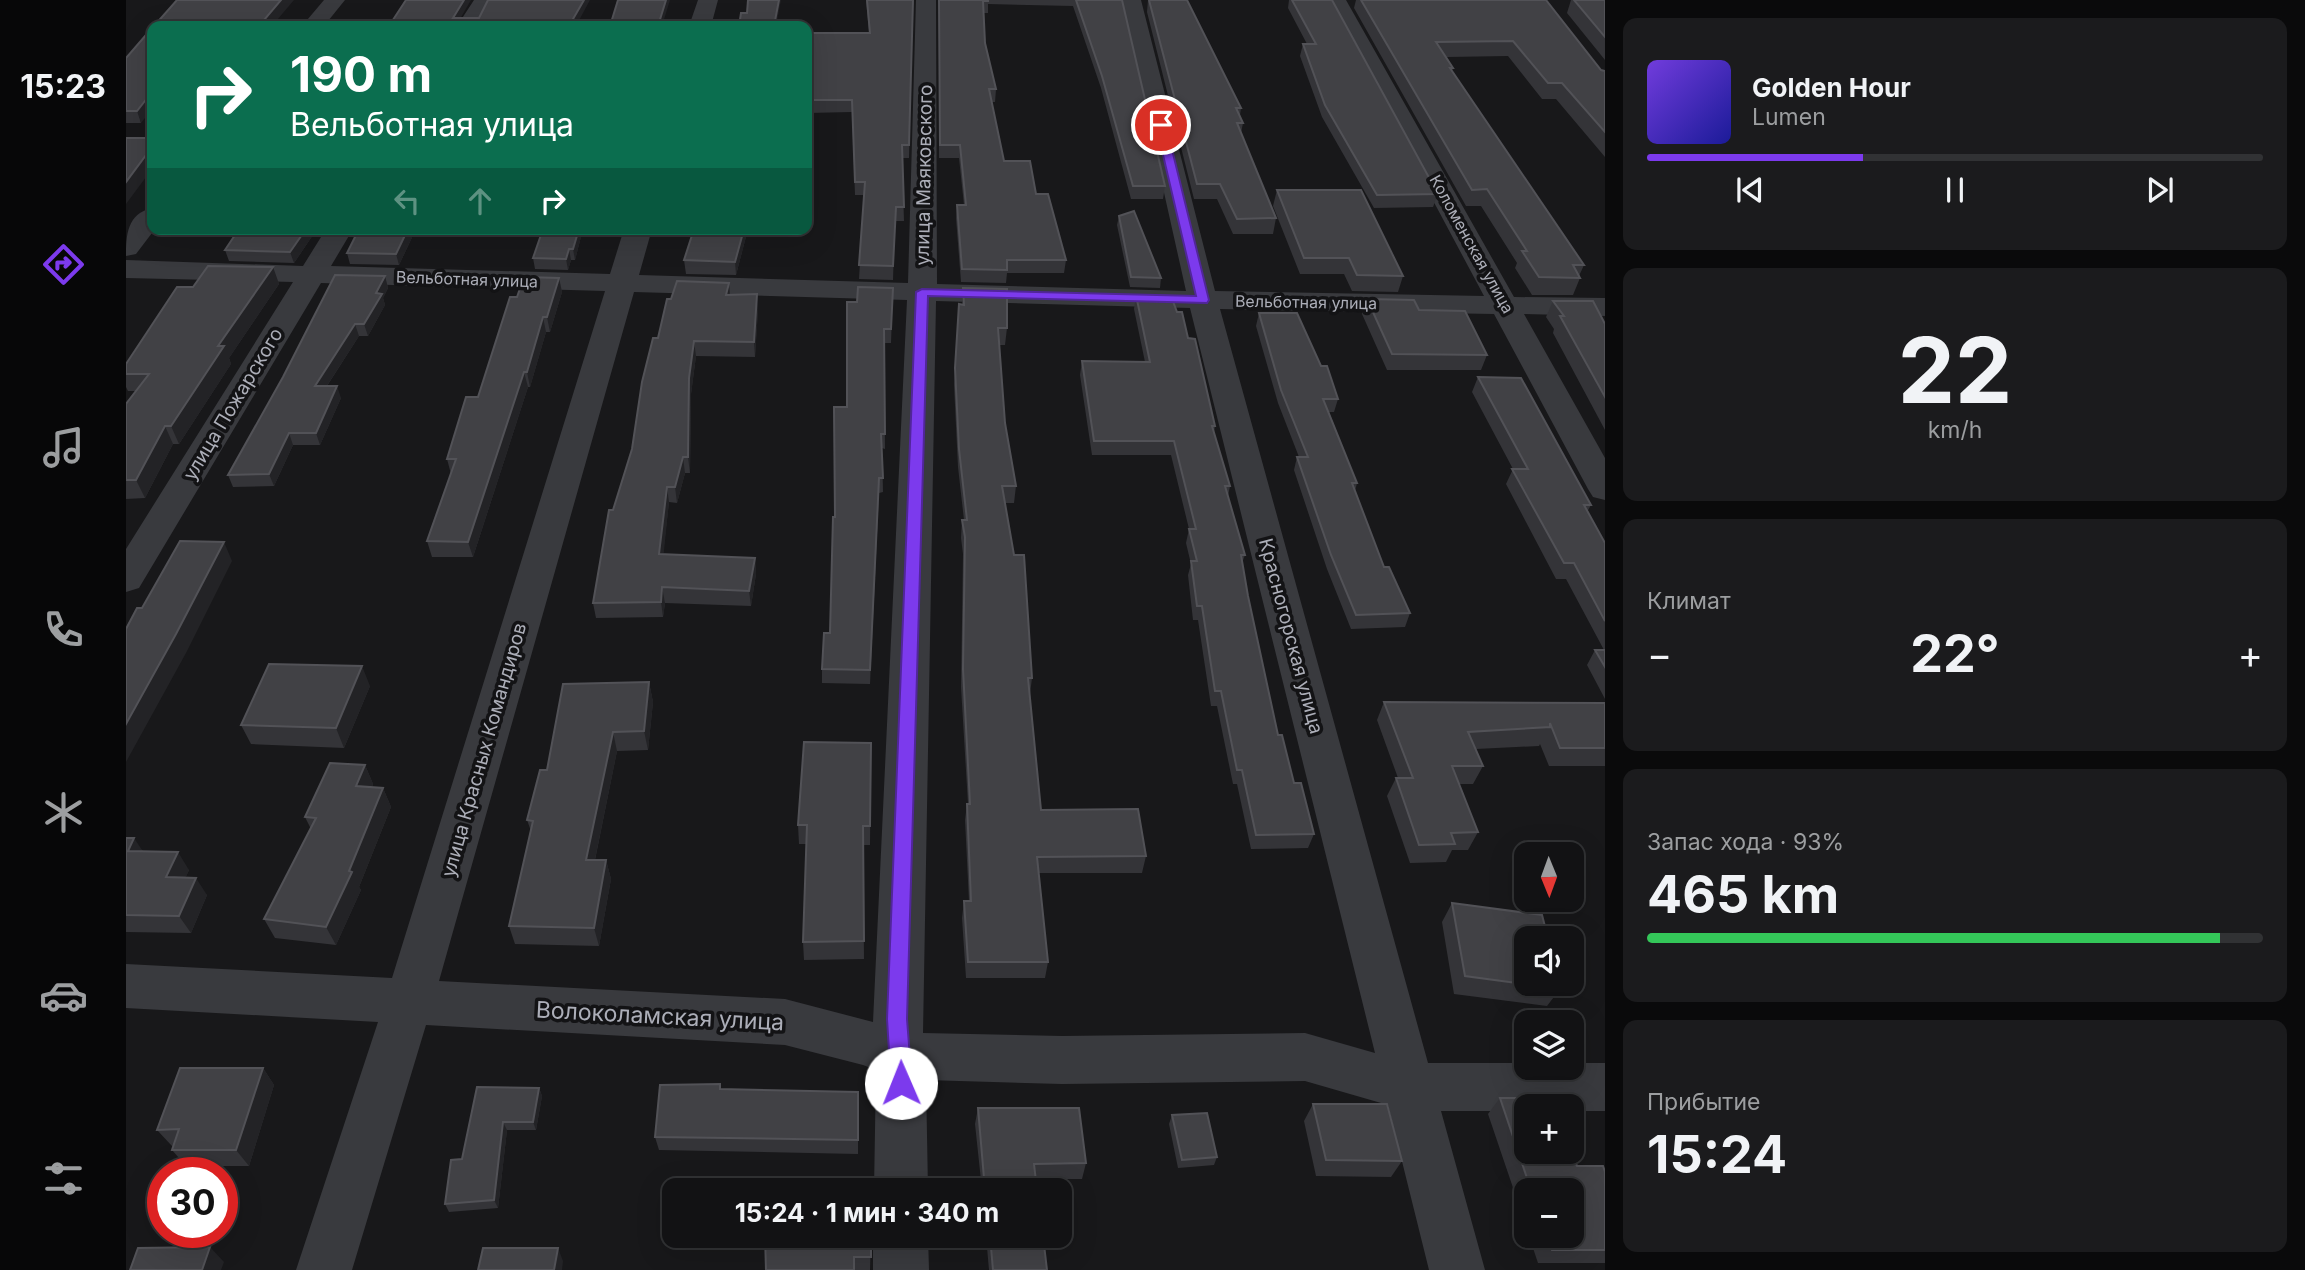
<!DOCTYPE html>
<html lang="ru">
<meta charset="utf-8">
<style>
:root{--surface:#121214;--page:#1b1b1d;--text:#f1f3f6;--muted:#9c9ea0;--line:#313234;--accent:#7c3aed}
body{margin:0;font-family:Inter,sans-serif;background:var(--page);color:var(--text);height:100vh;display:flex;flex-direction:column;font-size:26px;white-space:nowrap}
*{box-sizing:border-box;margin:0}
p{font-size:23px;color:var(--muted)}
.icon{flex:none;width:38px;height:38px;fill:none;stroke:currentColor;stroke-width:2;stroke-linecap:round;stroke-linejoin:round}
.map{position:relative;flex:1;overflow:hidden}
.sheet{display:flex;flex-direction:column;gap:18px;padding:18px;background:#0a0a0b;width:700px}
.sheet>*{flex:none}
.hud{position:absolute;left:21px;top:21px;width:665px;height:214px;border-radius:14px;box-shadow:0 7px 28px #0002,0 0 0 2px var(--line);background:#0b6e4f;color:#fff;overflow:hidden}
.needle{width:46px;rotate:179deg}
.controls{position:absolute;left:1388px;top:842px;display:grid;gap:14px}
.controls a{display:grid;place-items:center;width:70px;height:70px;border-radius:14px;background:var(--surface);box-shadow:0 7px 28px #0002,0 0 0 2px var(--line);font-size:35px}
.speed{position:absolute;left:21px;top:1157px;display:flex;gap:14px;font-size:35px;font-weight:700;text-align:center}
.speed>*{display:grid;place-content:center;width:91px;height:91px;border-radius:50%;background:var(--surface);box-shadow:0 7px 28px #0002,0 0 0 2px var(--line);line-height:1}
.speed .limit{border:10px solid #d22;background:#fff;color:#111}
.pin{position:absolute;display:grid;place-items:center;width:60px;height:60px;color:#fff;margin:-30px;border:4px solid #fff;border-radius:50%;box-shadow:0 2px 7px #0007}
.me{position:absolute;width:77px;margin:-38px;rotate:359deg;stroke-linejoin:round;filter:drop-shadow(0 0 5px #0008)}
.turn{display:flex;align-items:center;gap:24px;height:147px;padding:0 28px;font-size:32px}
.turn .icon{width:91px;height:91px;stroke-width:2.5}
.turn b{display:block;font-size:49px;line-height:60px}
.lanes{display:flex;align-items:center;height:66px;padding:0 28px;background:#0003;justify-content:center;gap:35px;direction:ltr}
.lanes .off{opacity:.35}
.big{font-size:52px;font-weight:700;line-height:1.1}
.sheet .widget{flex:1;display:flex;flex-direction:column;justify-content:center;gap:10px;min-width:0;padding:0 24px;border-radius:14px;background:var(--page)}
.sheet .dial{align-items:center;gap:0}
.dial b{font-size:91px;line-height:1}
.song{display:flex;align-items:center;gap:21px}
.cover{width:84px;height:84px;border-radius:10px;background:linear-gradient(135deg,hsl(260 70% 55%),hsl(240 70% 35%))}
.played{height:7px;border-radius:4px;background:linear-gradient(90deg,var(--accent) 35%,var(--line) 35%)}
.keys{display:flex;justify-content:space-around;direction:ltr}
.heat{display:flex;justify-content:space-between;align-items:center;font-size:38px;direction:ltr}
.charge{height:10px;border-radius:5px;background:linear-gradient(90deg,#34c759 93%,var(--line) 0)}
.trip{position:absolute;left:536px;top:1178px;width:410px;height:70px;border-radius:14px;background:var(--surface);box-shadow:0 7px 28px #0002,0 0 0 2px var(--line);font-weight:700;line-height:70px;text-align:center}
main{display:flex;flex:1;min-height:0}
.dock{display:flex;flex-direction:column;width:126px;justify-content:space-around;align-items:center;background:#070708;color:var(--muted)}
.dock .icon{width:49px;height:49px}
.dock .on{color:var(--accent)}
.dock b{font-size:32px;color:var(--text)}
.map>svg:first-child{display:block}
</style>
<main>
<nav class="dock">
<b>15:23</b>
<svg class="icon on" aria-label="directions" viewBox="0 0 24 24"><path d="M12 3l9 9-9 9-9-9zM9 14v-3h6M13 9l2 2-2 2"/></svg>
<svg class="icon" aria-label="music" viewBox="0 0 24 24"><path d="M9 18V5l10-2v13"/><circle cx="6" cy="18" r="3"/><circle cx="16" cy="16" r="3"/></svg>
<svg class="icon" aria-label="phone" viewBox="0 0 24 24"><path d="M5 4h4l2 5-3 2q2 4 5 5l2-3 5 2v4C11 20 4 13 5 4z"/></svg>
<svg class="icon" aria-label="climate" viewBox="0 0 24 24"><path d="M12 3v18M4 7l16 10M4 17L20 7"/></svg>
<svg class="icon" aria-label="car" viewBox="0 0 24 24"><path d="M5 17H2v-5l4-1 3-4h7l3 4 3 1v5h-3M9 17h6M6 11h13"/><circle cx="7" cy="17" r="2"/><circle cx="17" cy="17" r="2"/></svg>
<svg class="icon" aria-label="filters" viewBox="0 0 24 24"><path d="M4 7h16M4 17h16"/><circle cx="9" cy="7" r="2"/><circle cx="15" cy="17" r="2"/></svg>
</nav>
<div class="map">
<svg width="1479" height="1270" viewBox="0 0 1479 1270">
<rect width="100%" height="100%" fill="#18181a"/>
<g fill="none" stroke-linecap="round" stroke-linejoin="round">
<path fill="#393a3e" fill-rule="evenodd" d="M198,0h21l-21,26h-22z
M348,0h20l-15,26h-22z
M572,0h20l-7,26h-22z
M790,0h20l1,284 249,7 -65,-291h20l74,291 269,5 -158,-296h20l168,297 91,1v18l-81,-2 81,144v42l-12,-3 -5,-8 -94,-175 -274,-5 208,754h98v5h46v-5h33v48h-33v-5h-46v5h-85l44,159h-56l-41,-165 -83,-24 -243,3 -136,-4 2,110h-54l2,-120 -13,-5 -78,-20 -359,-20 -74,245h-56l82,-248 -252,-14v-44l266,14 213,-687 -284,-8 -182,305 -13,4v-43l167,-267 -167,-4v-18l177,6 23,-37h27l-22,37 279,8 14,-45h28l-13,46 269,8zM508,292l273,8 -34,722 -88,-23 -346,-18zM810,301l254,7 185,745 -70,-20 -243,3 -139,-3z
M26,208v21h3l-19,25 -10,2c0,-21 1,-42 26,-48z
M747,1236h55l1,34h-56z"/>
</g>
<path fill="#343438" d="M740,0h47l-4,158h-7l2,63h-9l-2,59 -34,-1 5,-84h-9l-3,-83 -45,1v-80h62z
M813,0h183l43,186 -2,13h-32l-30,-111 -28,-82 -85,-2v9h-4l1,30 11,46 -1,13h-4l13,59 32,33 30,66 -2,13h-57l-1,10 -45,-1 -5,-64 1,-13h7l-5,-47h-20z
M1022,0h39l54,108 -1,7 3,8 -2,10 35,85 -3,16h-40l-16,-35h-23l-47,-187z
M1163,0h43l106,194 -5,13 -59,1 -52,-91 -22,-61 3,-12h4l-19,-36z
M1230,0h190l55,70 4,1v86l-49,-58h-14l-34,-43 -61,1 6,11 -1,3 132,194 -5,11 1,2 -7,17h-41l-17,-27 2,-5 -36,-57h-15l-112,-198z
M1445,0h34v60l-38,-47z
M0,58l15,65h-15z
M1151,190l126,86 -5,16 -46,-1 -8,-17h-44l-27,-68z
M993,216l42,62 -1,10 -30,-1 -13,-62z
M66,229h125l-23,34 -65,-2 -4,-11 12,-18 -44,1z
M233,229h57l-17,36 -49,-1 -3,-11z
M457,229l-8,31h-4l-3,10 -33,-1 -2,-11z
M568,229h54l-12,46 -50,-1 -2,-14z
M147,267l6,17 -50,74 2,6 -52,80h-6l-28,54 -19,1v-95l10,-13h-8l-2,-4v-23l67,-77z
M259,276l3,12 -5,10 2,7 -17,31h-9l-32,50 14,12 -21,47h-27l-19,41 -41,1 -5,-12z
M433,278l3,14 -12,40h-4l-16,55h-2l-55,170h-41l-5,-16 24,-67 -4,-15 31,-62 39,-100z
M603,283l1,12 28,14 -3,48 -59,-1 -5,38 -1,79h-5l-8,30 -8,-1 -6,52 92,4 1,16 -5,32 -86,-3 -2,14 -67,1 -3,-15 20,-93 19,-61 26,-111 13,-39z
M767,288l-2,55h-7l1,106 -3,-1 1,44 -4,1 -9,191 -48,-1v-14l8,-36 5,-116 22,-215z
M837,288l44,40 -2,17h-6l6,78 11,63 -2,17h-9l27,175 -2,16 11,116 105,46 -4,17h-103l9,89 -3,16h-79l-4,-60 2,-17h5l-4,-81 2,-16h1l-7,-117 2,-133 -2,-16 1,-18h2l-6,-53 -4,-82 5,-81 3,1z
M1010,295l52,43 27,88 -1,6 16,54 -2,10 17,59 -3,8 6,33 30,139 16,48 20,51 -6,14 -57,1 -14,-65h-4l-16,-78h-6l-13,-86h-5l-5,-45 3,-11 -5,-21 3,-14 -18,-74h-79l-12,-80 2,-14 63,1 -11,-53z
M1241,299l52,11 68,45 -6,15h-94l-25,-56z
M1427,301l52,23v106l-52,-97 1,-4 -8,-12z
M1133,313l62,53 17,33 -4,13h-5l28,71 -2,8 29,76 26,46 -5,14 -54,2 -24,-60 -33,-99 3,-13h2l-21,-54 -22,-77z
M1352,377l113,128 -4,7 18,31v156l-18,-34 8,-15h9l-38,-71h-10l-50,-95 7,-15 -41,-77z
M523,682l4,20 -5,48 -31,1 -22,109h11l5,19 -12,67 -84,-2 -6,-18 22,-95 -4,-11 20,-50z
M244,686l-26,62 -93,-4 -10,-19z
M1258,702l221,1v63h-56l-9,-22 -1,2 -63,3 7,17 -10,18h-14l19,48 -10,18h-16l-6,12 -36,1 -23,-67 9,-18h2l-21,-58z
M745,743l-1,102h-7l1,114 -60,1 -1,-18 3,-98h-7l-1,-19z
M239,765l8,19 -1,3 11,1 8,19 -32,80 2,3 -25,55 -61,-7 -11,-19 47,-90 -6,-12z
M0,838l17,13 46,19 -4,8 22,17 -16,38 -65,-1z
M1326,903l108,86 -13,17 -93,-12 -12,-72z
M137,1068l11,17 -25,81h-63l-14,-16 1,-4h-1l-15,-16z
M594,1084l1,5 137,3v62l-199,-4 -4,-13z
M413,1088l3,8 -6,34h-29l-9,78 -49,4 -4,-8 17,-45z
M1415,1093l36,73 28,6v91h-67l-9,-27h43v-46h-46v36l-38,-112 12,-16h37z
M1187,1104l89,57 -11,16 -75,-1 -12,-55z
M852,1108l108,55 -4,16h-46l1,11h-55l-7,-66z
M1046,1115l45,42 -3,8 -36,3 -9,-44z
M745,1236l-1,34h-104z
M860,1236h57l4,34h-58z"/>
<path fill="#232326" d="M155,0h13l-22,26h-13z
M338,0h7l-15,26 -3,-8z
M458,0h6l-14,26h-7z
M540,0h4l-8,26h-4z
M653,0h2l-5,26h-2z
M26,92v17l-11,14 -4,-12z
M26,147v22l-26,35v-22z
M180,229h11l-23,34 -4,-11z
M282,229h8l-17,36 -3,-11z
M453,229h4l-8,31 -2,-11z
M618,229h4l-12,46 -1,-13z
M443,249l2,11 -3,10 -2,-11z
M147,267l6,17 -50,74 2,6 -52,80 -8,-18 47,-80z
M259,276l3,12 -5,10 2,7 -17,31 -4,-12 12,-31z
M433,278l3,14 -12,40 -3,-15z
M603,283l1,14 -4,-2z
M631,294l1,15 -3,48 -1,-15z
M417,317l3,15 -16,55 -3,-15z
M229,324l4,12 -40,62 -4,-12z
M568,341l2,15 -5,38 -1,79 -2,-16 1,-79z
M398,372l4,15 -55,170 -5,-15z
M211,386l4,12 -21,47 -4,-12z
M39,426l8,18 -28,54 -9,-18z
M163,433l4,12 -19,41 -5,-12z
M557,457l2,16 -8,30 -2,-16z
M753,478v15l-9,191v-14z
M541,487l2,15 -7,68 -3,-16z
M98,542l8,19 -46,92 -60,109v-38z
M629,558l1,16 -5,32 -2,-15z
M536,587l3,16 -2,14 -2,-15z
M236,666l8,20 -26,62 -8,-20z
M523,682l4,20 -5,48 -4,-19z
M487,732l4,19 -26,128 -5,-19z
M239,765l8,19 -9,21 -8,-19z
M257,788l8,19 -32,80 2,3 -25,55 -10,-18z
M8,838l12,18 -18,-5z
M52,852l11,18 -11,25 -12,-18z
M480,860l5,19 -12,67 -5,-18z
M70,878l11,17 -16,38 -12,-17z
M137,1068l11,17 -25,81 -13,-16z
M413,1088l3,8 -6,34 -3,-8z
M377,1122l4,8 -9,78 -4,-8z
M84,1247l14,15 -3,8h-19z
M432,1248l5,13 -1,9h-8z"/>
<path fill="#414145" stroke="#525257" stroke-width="2" d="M51,0h104l-22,26h-105z
M280,0h58l-11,18h26l9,-18h96l-15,26h-180z
M492,0h48l-8,26h-48z
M622,0h31l-5,26h-35l2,-13h6z
M741,0h46l-4,145h-7l2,62h-8l-3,59 -34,-1 6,-83h-10l-3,-82h-45v-67h63z
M813,0h49v1h-5l2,42 11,46h-7l15,72h26l6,33h12l18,66h-59v10l-45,-1 -5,-64h9l-6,-60h-20z
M950,0h46l43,186h-32l-31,-110z
M1023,0h38l54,108h-5l7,15h-6l39,95 -39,1 -17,-35h-23z
M1166,0h40l106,194 -61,1 -52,-90 -22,-61h13z
M1235,0h185l55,70 4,1v61l-43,-49h-14l-35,-42 -77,1 17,26h-3l134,197h-11l7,13 -41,-1 -17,-26h5l-40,-62 -15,1z
M1448,0h31v37z
M26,28v64l-15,19h-11v-53z
M0,138h26v9l-26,35z
M1151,190h84l42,86 -46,-1 -8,-17h-45z
M1008,211l27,67 -30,-1 -12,-61z
M113,229h67l-16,23 -65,-2z
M233,229h49l-12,25 -49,-1z
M417,229h36l-6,20h-4l-3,10 -33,-1z
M568,229h50l-9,33 -51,-2z
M82,266l65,1 -55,79h6l-53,80h-6l-29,54h-10v-76l23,-30h-23v-10l51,-77h16z
M209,275l50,1 -9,17 6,1 -18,30h-9l-40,62h22l-21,47h-27l-20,41 -41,1 55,-98z
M398,277l35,1 -12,39h-4l-16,55h-3l-56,170 -41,-1 29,-82h-9l19,-62h12l32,-100h7z
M551,281l52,2 -3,12 31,-1 -3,48 -60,-1 -5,37 -1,79h-5l-8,30h-8l-8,67 96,4 -6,33 -87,-4 -1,15 -68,1 16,-93h4l19,-61 10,-67 11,-44h5l9,-39h4z
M732,287l35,1 -2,41h-7l1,105h-4l2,44h-4l-9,192 -48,-1 2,-36h6l3,-116h2l-1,-110h13v-105h10z
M837,288l44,1v39h-9l7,95 11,63h-14l12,69h10l8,123h-4l13,132 97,-1 8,47 -109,1 11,105h-80l-4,-61h7l-4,-97h3l-7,-135 2,-132 -3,-17h5l-8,-71 -4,-81 4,-64 5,1z
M1010,295l35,1 6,16h5l6,26 7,1 20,87h-3l18,60h-5l20,69h-4l7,41 30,139h4l12,48h7l13,51 -58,1 -14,-65h-5l-16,-79h-6l-13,-85h-5l-6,-45h6l-8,-32h7l-22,-88h-80l-12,-80 68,1z
M1241,299l47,1 5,10 46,1 22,44 -95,-1z
M1427,301h40l12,23v73l-45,-81h4z
M1133,313h38l24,53h6l11,33h-15l34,84h-5l32,84h5l21,46 -54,2 -25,-60 -34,-98h11l-27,-67z
M1352,377l43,1 70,127h-7l21,38v78l-31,-58h-10l-52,-94h16z
M54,541l44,1 -48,92 -50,90v-95l11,-21h5z
M1469,650h10v17z
M143,664l93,2 -26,62 -95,-3z
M523,682l-5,49 -31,1 -27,128h20l-12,68 -85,-2 24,-105 -6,-1 13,-50h7l16,-86z
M1258,702l221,1v45h-45l-10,-25v4l-82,5 15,34h-31l26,66 -27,1 4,11 -36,1 -23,-67h17z
M678,742l67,1 -1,83h-7l1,115 -61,1 4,-117h-9z
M204,763l35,2 -9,21 27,2 -34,83 3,1 -26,55 -62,-8 52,-101 -11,-1z
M0,838h8l-6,13 50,1 -12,25 30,1 -17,38 -53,-1z
M1326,903l90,12 6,23h-22v46h32l2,5 -95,-13z
M54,1068h83l-27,82h-64l7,-21 -22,1z
M594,1084v5l138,3v48l-203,-3 5,-52z
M351,1087l62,1 -6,34h-30l-9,78 -49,4 6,-44 11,-1z
M1415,1093h5l5,13h-25v46h45l6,14h26l2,6v78h-53l-5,-14h25v-46h-41l-31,-92h38z
M1187,1104h74l15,57 -76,-1z
M852,1108h101l7,55 -52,1 3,26h-52z
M1081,1113l10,44 -35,3 -10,-45z
M639,1236h106v21h-17v13h-88z
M864,1236h53l4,34h-54z
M84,1247l-8,23h-72l8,-22z
M357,1248h75l-4,22h-76z"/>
<path fill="#7c3aed" stroke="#51269a" stroke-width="2" d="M1035,122l5,3 43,175 -2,3 -279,-7 -21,723 5,64 -3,7 -8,3 -7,-3 -3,-7 -4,-64 29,-727 6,-3 274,7 -40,-171z"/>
<g text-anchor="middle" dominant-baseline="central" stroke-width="7" stroke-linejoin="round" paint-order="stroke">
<g font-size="16" fill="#acaeb8" stroke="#131315">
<text transform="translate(1346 244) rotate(61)">Коломенская улица</text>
<text transform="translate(341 279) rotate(2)">Вельботная улица</text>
<text transform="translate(1180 302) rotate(1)">Вельботная улица</text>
</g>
<g font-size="19" fill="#acaeb8" stroke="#131315">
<text transform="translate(798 175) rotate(-89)">улица Маяковского</text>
<text transform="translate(107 404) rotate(-59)">улица Пожарского</text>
<text transform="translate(1165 636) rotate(75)">Красногорская улица</text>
<text transform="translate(358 750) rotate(-74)">улица Красных Командиров</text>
</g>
<g font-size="23" fill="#acaeb8" stroke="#131315">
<text transform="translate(534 1016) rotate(3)">Волоколамская улица</text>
</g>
</g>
</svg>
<div class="controls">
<a><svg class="needle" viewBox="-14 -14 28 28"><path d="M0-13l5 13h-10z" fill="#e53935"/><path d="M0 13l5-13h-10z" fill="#9c9ea0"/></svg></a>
<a><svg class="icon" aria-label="sound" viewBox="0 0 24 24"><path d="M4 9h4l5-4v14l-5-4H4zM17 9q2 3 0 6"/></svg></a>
<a><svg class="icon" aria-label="layers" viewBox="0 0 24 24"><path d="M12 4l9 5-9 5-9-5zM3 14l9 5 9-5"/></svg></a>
<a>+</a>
<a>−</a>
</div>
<div class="speed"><div class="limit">30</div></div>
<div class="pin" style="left:1035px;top:125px;background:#d93025"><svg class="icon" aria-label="arrive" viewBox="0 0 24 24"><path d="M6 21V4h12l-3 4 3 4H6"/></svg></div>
<svg class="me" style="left:775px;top:1083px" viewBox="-20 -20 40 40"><circle r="19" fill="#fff"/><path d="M0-13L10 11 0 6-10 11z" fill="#7c3aed"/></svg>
<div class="trip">15:24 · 1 мин · 340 m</div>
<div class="hud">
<div class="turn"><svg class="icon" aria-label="right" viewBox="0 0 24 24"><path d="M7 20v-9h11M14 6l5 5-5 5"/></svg><div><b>190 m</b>Вельботная улица</div></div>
<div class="lanes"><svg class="icon off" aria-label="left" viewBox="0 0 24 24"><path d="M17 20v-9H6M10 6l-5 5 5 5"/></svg><svg class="icon off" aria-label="ahead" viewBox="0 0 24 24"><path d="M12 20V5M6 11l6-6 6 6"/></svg><svg class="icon" aria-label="right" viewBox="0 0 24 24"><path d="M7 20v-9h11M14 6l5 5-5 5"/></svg></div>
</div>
</div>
<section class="sheet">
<div class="widget">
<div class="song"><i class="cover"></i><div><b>Golden Hour</b><p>Lumen</p></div></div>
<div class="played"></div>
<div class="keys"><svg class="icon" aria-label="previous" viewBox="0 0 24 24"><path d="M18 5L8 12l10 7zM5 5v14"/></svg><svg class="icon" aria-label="pause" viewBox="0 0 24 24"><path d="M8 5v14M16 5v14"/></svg><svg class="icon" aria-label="next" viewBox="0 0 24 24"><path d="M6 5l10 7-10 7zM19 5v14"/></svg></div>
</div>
<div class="widget dial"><b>22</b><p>km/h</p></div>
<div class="widget"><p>Климат</p>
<div class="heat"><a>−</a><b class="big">22°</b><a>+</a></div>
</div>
<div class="widget"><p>Запас хода · 93%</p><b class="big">465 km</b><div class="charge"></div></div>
<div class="widget"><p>Прибытие</p><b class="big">15:24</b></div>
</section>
</main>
